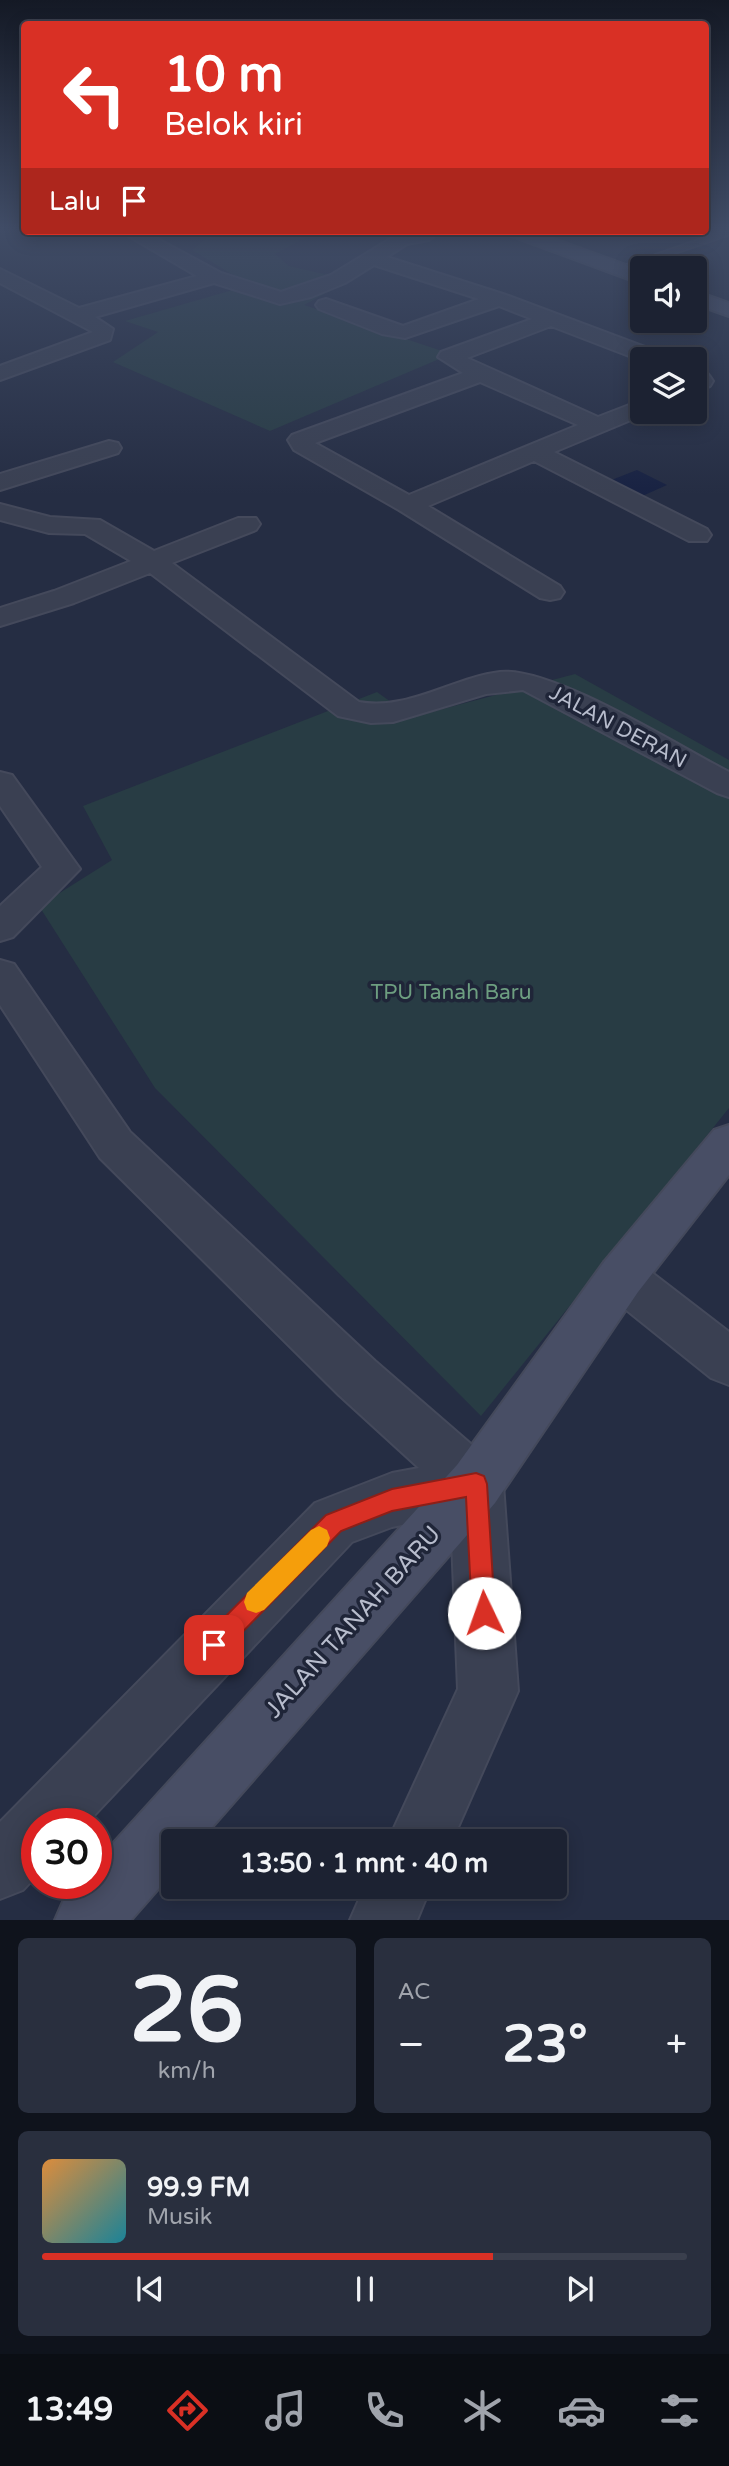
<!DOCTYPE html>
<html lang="id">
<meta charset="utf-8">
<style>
:root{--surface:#1c2232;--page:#292f3e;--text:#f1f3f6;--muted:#a0a4ac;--line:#3a3f4d;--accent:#d93025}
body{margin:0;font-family:"Varela Round",sans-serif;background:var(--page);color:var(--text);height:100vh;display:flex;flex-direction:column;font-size:26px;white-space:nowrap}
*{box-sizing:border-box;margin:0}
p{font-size:23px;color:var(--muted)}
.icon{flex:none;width:38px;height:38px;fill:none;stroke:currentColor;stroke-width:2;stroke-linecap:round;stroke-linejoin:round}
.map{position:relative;height:1920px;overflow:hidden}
.panel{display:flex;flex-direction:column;gap:18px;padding:18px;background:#0f131c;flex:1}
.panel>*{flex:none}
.banner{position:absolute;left:21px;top:21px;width:688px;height:214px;border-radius:7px;box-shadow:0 4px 18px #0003,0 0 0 2px var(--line);background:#d93025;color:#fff;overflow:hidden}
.controls{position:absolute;left:630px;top:256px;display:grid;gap:14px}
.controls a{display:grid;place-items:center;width:77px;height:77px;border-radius:7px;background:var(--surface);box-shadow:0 4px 18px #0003,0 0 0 2px var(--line);font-size:35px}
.speed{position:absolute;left:21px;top:1808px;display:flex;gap:14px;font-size:35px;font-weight:700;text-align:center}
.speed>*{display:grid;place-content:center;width:91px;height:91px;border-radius:50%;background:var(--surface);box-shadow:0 4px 18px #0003,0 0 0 2px var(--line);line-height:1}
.speed .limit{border:10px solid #d22;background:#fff;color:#111}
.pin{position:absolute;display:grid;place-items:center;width:60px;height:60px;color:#fff;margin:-30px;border-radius:14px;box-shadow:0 4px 10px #0006}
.me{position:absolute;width:77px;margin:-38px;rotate:357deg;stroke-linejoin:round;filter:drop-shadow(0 0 5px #0008)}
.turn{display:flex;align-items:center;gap:24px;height:147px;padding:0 28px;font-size:32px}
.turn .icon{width:91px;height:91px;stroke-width:2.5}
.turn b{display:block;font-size:49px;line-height:60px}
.then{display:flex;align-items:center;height:66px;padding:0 28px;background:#0003;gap:14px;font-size:26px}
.big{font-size:52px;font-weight:700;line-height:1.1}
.panel .tile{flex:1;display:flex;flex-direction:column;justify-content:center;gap:10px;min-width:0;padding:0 24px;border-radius:10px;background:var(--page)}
.panel .dial{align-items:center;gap:0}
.dial b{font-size:91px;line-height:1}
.song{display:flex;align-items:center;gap:21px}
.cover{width:84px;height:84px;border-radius:10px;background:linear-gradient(135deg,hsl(30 70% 55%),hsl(190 70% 35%))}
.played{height:7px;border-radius:4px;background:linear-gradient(90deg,var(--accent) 70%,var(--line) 70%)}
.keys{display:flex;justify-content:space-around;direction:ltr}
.heat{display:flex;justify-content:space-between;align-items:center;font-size:38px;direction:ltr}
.panel .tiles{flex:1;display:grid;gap:18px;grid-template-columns:1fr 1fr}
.tile:last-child{grid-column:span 2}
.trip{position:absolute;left:161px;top:1829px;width:406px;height:70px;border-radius:7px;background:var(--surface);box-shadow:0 4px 18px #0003,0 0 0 2px var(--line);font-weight:700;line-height:70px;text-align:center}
.tabs{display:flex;height:112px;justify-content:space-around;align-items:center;background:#0b0e14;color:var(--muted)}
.tabs .icon{width:49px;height:49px}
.tabs .on{color:var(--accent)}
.tabs b{font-size:32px;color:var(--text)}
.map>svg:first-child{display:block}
</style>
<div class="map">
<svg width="729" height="1920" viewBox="0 0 729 1920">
<rect width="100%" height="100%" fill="#252d43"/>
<path fill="#283c44" d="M215,231h103l-43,23 14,12 61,14 -46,25 147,49 -181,77 -157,-69 45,-30 -33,-11 125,-36 -58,-35z
M575,674l154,86v348l-248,308 -326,-328 -116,-182 73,-46 -29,-54 294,-114 35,25z"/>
<path fill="#182242" d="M637,470l30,15 -27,12 -31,-16z"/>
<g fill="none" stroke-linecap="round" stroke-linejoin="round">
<g stroke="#44495b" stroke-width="3">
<path id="service" d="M729,229v6l-106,36 -9,-2z"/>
</g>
<g stroke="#44495b" stroke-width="4">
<path id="minor" d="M120,231h23l78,42 60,19 50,-17 64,-39 46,-5 -12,9 -22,4 -20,13 119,38 158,59 3,5h-25v2l-91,-35 -84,32 131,59 44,-17v11l8,1 -96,40 153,77 4,6 -4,6h-18l-155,-80 -106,45 132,80 4,6 -4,6 -10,2 -10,-2 -141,-88 -105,-60 -6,-10 4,-5 171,-62 -25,-16 3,-5 91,-33 -33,-13 -94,32 -23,-4 -63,-25 -3,-4 3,-4 7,-2 77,27 76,-27 -105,-34 -29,18 -34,14 -31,7 -66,-21 -119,34 18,12 -3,11 -110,40v-14l93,-34 -93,-49v-14l79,39 118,-32zM480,382l98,43 -169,70 -94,-52z
M695,366c9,3 13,7 18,15l-3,5 -15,5z
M109,441l9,2 3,5 -3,5 -118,37v-16z
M0,504l50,13 50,3 54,31 84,-33h18l4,6 -4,6 -84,33 187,139c49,9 93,-24 141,-30 52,-6 178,74 229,100v25l-12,-4 -194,-103 -37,4 -93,28 -22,1 -33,-7 -188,-143 -76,30 -74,23v-18l54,-17 77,-30 -46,-27 -36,-1 -49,-13z
M0,772l12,3 68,94 -67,68 -13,4v-35l42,-39 -42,-61z
M0,960l14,4 116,168 245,229 120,104 8,19 15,207 -66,150h-64l70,-152 -7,-174 -59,12 -40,15 -266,282h-49v51l-14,15 -23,9v-77l315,-319 77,-30 27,-5 -80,-73 -239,-237 -100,-153z
M621,1256l17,6 91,70v53l-18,-7 -107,-86 -7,-15 7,-15z
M365,1886h66l-14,34h-67z"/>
</g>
<g stroke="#44495b" stroke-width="4">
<path id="secondary" d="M506,231h26l110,40v13l-133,-49z
M695,291l34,12v13l-34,-12z
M729,1125v50l-91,117 -143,211 -295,338h-27v31l-42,48h-76l10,-23 12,-14h19v-21l361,-397 147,-203 110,-132z"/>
</g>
<use href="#service" fill="#3a4052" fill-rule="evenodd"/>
<use href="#minor" fill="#3a4052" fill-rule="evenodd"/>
<use href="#secondary" fill="#484e65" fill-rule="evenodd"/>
</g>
<linearGradient id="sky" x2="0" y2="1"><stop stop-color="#141925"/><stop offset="0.46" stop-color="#404c66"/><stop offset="1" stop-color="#404c66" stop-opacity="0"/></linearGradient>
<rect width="729" height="495" fill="url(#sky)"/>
<path fill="#d93025" stroke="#8d1f18" stroke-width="2" d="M476,1473l8,3 3,8 8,129 -3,8 -8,4 -9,-4 -3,-8 -6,-116 -74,14 -51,20 -119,122 -8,4 -9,-4 -3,-8 3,-8 121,-122 66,-26z"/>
<path fill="#f59e0b" d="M319,1526l8,4 3,8 -3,8 -63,64 -8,3 -9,-3 -3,-8 3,-9 64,-63z"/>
<g text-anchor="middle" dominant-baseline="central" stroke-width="7" stroke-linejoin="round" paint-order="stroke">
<g font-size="21" fill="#b7bccc" stroke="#1f2538">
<text transform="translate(618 727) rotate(28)">JALAN DERAN</text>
</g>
<g font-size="21" fill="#6d9e80" stroke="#1f2538">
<text x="451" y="992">TPU Tanah Baru</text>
</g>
<g font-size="24" fill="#b7bccc" stroke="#1f2538">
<text transform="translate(353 1622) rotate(-48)">JALAN TANAH BARU</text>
</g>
</g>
</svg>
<div class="controls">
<a><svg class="icon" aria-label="sound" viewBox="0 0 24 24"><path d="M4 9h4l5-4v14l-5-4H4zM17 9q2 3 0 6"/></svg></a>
<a><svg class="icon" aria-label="layers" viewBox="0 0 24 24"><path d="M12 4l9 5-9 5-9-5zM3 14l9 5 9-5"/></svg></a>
</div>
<div class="speed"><div class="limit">30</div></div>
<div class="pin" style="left:214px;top:1645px;background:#d93025"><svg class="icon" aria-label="arrive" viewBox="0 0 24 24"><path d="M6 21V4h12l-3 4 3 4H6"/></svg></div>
<svg class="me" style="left:484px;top:1613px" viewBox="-20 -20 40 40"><circle r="19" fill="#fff"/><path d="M0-13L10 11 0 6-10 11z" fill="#d93025"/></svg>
<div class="trip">13:50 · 1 mnt · 40 m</div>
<div class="banner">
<div class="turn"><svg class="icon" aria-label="left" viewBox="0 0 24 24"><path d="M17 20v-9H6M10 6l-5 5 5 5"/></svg><div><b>10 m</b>Belok kiri</div></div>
<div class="then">Lalu<svg class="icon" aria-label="arrive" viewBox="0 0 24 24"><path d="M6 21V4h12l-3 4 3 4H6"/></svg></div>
</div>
</div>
<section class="panel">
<div class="tiles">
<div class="tile dial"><b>26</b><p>km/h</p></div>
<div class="tile"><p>AC</p>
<div class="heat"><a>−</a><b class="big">23°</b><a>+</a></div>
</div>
<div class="tile">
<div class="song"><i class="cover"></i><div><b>99.9 FM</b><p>Musik</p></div></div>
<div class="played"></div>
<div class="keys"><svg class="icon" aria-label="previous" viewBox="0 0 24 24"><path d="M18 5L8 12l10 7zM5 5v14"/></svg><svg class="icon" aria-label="pause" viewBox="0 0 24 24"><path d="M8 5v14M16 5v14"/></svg><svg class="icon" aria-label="next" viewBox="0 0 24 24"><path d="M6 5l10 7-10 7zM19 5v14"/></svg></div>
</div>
</div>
</section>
<nav class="tabs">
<b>13:49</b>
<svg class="icon on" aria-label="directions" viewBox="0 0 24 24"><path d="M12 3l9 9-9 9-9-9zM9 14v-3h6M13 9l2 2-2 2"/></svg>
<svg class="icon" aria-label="music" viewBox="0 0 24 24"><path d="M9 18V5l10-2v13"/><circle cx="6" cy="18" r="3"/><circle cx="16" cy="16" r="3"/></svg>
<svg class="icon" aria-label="phone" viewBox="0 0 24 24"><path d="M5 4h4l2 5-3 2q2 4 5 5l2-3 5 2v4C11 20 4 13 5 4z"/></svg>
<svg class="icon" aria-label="climate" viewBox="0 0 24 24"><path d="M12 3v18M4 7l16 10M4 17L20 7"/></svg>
<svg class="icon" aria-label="car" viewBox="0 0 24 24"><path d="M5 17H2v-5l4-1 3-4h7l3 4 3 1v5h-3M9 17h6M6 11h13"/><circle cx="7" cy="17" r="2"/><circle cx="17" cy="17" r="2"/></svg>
<svg class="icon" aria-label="filters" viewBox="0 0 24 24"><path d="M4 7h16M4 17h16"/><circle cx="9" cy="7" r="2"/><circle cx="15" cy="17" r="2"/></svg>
</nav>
